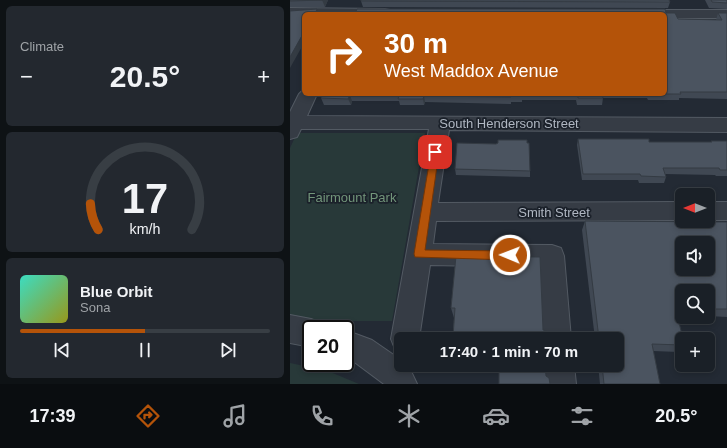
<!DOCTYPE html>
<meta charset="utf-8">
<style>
:root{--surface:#1a2027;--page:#23282f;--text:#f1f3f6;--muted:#9fa3a7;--line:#383e44;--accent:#b45309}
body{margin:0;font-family:Helvetica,sans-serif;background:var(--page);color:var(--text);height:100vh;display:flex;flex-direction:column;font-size:15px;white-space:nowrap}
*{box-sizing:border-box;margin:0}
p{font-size:13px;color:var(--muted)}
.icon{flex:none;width:22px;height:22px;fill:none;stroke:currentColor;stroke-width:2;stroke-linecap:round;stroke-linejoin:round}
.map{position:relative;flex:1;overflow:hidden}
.drawer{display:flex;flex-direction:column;gap:6px;padding:6px;background:#0e1215;width:290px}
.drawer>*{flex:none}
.banner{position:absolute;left:12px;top:12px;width:365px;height:84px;border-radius:6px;box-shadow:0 2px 6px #0003,0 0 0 1px var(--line);background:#b45309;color:#fff;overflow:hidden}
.needle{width:26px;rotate:270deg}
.fabs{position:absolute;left:385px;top:188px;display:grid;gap:8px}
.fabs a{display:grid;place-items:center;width:40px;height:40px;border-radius:6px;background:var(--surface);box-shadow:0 2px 6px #0003,0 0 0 1px var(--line);font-size:20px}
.speed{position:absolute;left:12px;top:320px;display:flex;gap:8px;font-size:20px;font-weight:700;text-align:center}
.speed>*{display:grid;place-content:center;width:52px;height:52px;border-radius:50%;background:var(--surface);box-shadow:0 2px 6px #0003,0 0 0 1px var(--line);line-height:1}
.speed .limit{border:2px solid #111;border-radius:6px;background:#fff;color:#111}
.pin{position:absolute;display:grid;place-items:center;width:34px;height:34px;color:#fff;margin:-17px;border-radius:8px;box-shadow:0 2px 6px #0006}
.me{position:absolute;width:44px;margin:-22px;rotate:271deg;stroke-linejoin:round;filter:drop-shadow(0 0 3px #0008)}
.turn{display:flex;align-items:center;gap:14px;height:84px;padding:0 16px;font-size:18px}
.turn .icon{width:52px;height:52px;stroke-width:2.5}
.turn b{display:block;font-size:28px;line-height:34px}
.big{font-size:30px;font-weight:700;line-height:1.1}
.drawer .card{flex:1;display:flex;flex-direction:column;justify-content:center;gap:6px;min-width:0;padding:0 14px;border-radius:6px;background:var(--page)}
.drawer .dial{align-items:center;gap:0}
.dial svg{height:104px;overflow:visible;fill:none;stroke:var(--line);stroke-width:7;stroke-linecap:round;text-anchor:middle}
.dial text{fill:var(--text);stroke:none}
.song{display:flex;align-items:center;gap:12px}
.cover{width:48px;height:48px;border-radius:6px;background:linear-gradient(135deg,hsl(170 70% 55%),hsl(60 70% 35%))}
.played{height:4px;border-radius:2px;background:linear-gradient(90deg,var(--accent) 50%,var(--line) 50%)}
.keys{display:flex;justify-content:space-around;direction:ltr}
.heat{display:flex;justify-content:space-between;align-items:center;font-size:22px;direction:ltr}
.trip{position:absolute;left:104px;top:332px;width:230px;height:40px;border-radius:6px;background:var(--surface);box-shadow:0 2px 6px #0003,0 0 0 1px var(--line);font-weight:700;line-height:40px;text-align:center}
.menu{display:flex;height:64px;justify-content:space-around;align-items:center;background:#0a0d10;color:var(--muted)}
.menu .icon{width:28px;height:28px}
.menu .selected{color:var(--accent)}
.menu b{font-size:18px;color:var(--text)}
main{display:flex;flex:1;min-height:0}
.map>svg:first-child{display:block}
</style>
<main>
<section class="drawer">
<div class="card"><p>Climate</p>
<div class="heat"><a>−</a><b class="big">20.5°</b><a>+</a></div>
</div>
<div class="card dial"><svg viewBox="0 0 100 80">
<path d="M14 69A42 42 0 1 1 86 69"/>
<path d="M14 69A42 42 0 0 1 8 49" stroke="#b45309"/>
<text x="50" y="56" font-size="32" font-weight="700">17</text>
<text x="50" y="72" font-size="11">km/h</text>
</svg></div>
<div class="card">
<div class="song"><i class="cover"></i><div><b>Blue Orbit</b><p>Sona</p></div></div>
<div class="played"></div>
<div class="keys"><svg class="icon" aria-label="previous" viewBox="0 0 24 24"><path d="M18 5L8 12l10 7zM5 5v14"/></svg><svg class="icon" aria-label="pause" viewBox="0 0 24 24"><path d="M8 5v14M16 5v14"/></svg><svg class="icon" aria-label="next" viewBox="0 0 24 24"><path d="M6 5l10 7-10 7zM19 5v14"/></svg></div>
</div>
</section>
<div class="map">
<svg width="437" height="384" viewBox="0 0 437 384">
<rect width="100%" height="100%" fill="#232a34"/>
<path fill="#283939" d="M7,133h128l-33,188h-102v-173z
M0,363l38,8 31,13h-69z"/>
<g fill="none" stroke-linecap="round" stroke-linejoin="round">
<g stroke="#535a63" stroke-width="2">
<path id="minor" d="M0,8l95,1 5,1 2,3 -88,1v3l-14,-1z
M375,10h62v8h-62v-4h-7l2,-3z
M14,89v5h13l-10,22 420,2v14l-278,-2 -11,73 244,-1v18l-246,1 -3,23 119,1 9,3 3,8 7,83h-28l-3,-72 -110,-2 -11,74h-18v12l-6,-2 -4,-10 38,-210h-128l-4,8 -7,2v-27l9,-18z
M418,202h19v18h-19z
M0,315l21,4 10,4 2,6h-12v18l-21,-4z
M55,330l27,10 29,20v5l8,2 8,17h-33l-31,-23 -8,-3z
M254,365h30l2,19h-30z"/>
</g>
<use href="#minor" fill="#363c45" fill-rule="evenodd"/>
</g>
<path fill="#404853" d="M0,0h38l-3,7h-35z
M415,0h22v9l-18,-1z
M71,1l309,1 -2,6 -305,-1z
M376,13l12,6 38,1 2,-7h9v86l-48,-1v2h-31l-1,-2h-44l-1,7h-25l-1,-5h-54v2h-11v2l-86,-2 -1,3h-24l-1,-4h-47l-1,4h-27l-3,-7 2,-4h342v-80z
M288,139l71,3h62v-1h16v35h-11l-1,-1 -50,-1 1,3 -2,6h-25l-1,-3h-56l-5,-35z
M165,169l75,2v6l-74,-2z
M295,221l142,1v95l-19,-1v-25h-26v23h-5l5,25v9l-3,4 -26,-1 7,33h-60l-2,-19h19v-26h-22l-13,-109z
M166,256l87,74 5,9h-95v-2l1,-19 -3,-10z
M172,365h83l-46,8h-35z"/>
<path fill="#343b43" d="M32,0h6l-3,7z
M27,9l2,5h-4z
M14,32v11l-14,25v-11z
M60,95l2,6 -1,4 -3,-6z
M134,96l1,6 -1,3 -1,-6z"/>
<path fill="#4b5460" stroke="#343b43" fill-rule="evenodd" d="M0,0h33l-33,1z
M71,0h308l1,2 -309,-1z
M421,0h16v3l-15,-1z
M27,9l-2,5h-11v18l-14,25v-46z
M67,9h308l1,4h9l3,6 44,1 -4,-7h9v79h-47l1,2h-16v-80h-310z
M33,94h199v1h-11v2l-87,-1 -1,3h-25l1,-4h-49l-2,4 -27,-1z
M288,94h24l1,4h-25z
M288,139h71v3h63l-1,-1h16v29h-7l-1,-2h-56l3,9 -25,-1 -1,-2h-57z
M208,140h29v3h2l1,28 -75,-2 2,-26 39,1 2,-1z
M295,221l142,1v87h-13l-1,-2h-5v-16h-26v15h-7l8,33h-1v6l-30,-1 8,40h-56l-2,-19h15v-26h-18zM392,243h26v26h-26z
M166,256l84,1 3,73 4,1 1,8h-90v-2h-5l2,-29h-4z
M209,365h46l1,11 3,2 1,6h-51z"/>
<path fill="#b45309" stroke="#753606" d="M145,149l4,3 -14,98 85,1 4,1 2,3 -2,3 -4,2 -95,-3 -1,-3 17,-102z"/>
<g text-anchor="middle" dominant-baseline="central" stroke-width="3.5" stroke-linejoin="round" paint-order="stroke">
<g font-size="13" fill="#b0b7c2" stroke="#1b212a">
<text x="219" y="123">South Henderson Street</text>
<text x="264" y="212">Smith Street</text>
</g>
<g font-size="13" fill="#72957a" stroke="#1b212a">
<text x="62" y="197">Fairmount Park</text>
</g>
</g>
</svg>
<div class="fabs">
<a><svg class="needle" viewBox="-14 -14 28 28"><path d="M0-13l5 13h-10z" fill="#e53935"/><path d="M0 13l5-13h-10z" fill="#9fa3a7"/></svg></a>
<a><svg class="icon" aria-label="sound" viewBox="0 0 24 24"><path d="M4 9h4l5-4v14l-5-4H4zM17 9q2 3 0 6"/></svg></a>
<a><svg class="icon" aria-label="search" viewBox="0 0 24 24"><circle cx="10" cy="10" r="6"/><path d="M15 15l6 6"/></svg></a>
<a>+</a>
</div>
<div class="speed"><div class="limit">20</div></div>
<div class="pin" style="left:145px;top:152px;background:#d93025"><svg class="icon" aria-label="arrive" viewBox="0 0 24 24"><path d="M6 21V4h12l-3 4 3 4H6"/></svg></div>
<svg class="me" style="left:220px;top:255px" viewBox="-20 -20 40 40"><circle r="17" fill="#b45309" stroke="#fff" stroke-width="3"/><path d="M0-11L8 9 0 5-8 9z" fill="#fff"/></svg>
<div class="trip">17:40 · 1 min · 70 m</div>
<div class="banner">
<div class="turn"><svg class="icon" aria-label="right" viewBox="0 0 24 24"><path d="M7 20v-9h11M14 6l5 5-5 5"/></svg><div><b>30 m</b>West Maddox Avenue</div></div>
</div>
</div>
</main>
<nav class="menu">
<b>17:39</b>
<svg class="icon selected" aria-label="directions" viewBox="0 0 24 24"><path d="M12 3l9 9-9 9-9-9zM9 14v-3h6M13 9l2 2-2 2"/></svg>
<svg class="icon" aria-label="music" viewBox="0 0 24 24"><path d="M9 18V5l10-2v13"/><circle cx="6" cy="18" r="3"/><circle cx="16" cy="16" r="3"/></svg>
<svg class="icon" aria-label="phone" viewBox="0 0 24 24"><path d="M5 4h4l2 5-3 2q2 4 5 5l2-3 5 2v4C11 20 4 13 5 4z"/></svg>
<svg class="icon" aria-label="climate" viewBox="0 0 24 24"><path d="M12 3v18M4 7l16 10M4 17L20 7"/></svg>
<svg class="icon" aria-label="car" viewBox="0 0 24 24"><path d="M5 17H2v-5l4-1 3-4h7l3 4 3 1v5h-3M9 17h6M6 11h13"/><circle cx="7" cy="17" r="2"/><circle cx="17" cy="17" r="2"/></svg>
<svg class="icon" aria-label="filters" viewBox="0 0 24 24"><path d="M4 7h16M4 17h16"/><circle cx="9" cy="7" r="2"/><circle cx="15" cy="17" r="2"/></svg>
<b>20.5°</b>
</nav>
